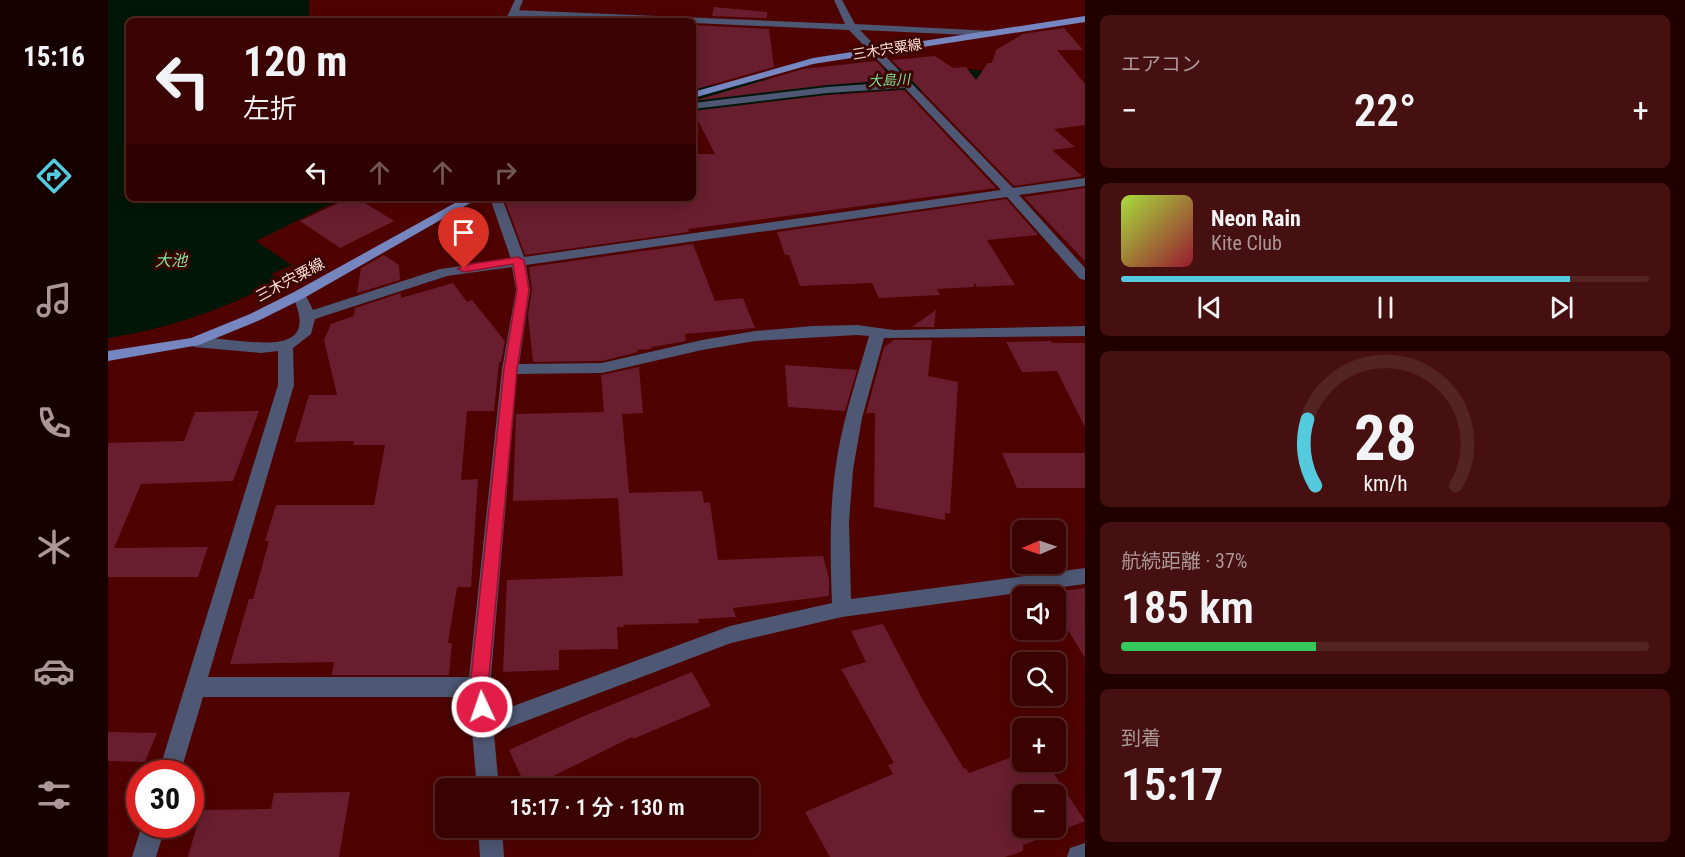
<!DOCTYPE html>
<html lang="ja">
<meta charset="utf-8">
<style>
:root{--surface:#3a0200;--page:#45100f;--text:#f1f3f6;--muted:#ab9799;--line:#542422;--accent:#54cade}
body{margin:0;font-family:"Roboto Condensed","Noto Sans JP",sans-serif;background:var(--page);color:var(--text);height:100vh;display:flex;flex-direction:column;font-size:22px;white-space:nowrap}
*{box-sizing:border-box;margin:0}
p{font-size:20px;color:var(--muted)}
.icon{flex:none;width:33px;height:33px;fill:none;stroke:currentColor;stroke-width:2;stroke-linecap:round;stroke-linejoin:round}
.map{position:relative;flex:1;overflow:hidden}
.details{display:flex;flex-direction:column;gap:15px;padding:15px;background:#200100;width:600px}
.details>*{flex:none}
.guide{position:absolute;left:18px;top:18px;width:570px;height:183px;border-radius:9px;box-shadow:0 3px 15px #0003,0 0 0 2px var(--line);background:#3a0200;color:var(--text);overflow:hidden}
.needle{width:39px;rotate:268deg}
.tools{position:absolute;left:904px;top:520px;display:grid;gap:12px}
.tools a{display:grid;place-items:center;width:54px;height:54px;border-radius:9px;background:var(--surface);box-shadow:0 3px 15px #0003,0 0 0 2px var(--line);font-size:30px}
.speed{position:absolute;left:18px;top:760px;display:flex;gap:12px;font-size:30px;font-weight:700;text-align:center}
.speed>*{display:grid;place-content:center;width:78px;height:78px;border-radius:50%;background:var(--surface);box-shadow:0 3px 15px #0003,0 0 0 2px var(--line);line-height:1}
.speed .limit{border:9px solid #d22;background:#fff;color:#111}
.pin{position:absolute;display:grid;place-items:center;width:51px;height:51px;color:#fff;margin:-62px -26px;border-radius:50% 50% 50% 0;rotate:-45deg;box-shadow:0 0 6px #0007}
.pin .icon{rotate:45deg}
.me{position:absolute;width:66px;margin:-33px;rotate:357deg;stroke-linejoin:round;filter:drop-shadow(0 0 4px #0008)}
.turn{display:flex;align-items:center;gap:21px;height:126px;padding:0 18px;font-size:27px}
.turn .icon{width:78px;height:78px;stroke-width:2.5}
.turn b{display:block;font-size:42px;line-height:51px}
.lanes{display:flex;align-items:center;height:57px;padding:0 18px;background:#0003;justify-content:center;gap:30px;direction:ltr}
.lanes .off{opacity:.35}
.big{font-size:45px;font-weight:600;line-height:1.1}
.details .card{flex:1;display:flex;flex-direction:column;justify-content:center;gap:9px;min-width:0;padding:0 21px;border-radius:9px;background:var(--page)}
.details .dial{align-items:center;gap:0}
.dial svg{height:156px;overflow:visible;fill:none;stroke:var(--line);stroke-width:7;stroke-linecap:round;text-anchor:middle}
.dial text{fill:var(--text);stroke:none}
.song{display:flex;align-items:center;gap:18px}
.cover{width:72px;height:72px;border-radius:9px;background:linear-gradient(135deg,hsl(80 70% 55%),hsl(350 70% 35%))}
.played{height:6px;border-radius:3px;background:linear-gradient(90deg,var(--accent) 85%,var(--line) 85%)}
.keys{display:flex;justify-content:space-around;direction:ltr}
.heat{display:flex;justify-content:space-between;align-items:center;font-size:33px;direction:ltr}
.charge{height:9px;border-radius:4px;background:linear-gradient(90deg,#34c759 37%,var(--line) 0)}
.trip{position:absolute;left:327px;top:778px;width:324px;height:60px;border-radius:9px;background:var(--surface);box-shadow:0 3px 15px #0003,0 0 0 2px var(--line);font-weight:600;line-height:60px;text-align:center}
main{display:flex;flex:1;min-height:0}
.tab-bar{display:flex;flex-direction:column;width:108px;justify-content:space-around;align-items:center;background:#170100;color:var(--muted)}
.tab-bar .icon{width:42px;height:42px}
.tab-bar .active{color:var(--accent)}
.tab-bar b{font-size:27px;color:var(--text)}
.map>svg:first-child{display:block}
</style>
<main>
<nav class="tab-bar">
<b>15:16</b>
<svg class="icon active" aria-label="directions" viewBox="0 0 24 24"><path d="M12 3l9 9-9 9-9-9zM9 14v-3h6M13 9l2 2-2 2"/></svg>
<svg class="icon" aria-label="music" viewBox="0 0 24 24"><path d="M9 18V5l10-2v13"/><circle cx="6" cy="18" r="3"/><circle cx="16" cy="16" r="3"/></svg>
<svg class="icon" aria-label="phone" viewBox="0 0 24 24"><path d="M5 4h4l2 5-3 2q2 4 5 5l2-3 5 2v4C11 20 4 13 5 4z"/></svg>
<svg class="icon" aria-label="climate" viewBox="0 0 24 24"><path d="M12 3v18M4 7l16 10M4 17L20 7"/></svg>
<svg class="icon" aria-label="car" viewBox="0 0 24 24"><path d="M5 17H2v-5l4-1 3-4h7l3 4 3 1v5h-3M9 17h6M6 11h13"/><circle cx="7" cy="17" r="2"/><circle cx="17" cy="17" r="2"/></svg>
<svg class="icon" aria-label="filters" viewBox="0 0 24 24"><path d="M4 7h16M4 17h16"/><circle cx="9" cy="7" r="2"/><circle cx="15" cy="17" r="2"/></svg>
</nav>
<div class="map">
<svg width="977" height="857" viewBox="0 0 977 857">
<rect width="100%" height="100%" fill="#4e0300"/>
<path fill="#001606" d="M0,0h201v21h-180v177h214l-87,43 36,24 -21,9 9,6c-60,30 -105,47 -172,58z"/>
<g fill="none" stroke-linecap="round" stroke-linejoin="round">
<path fill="#001606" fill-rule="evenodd" d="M820,67l66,4 14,4 5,8 -5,8c-31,8 -76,-2 -110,-1 -69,3 -137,13 -205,22v-24l147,-18z"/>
</g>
<path fill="#681e2f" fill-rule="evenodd" d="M606,7l53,5v6l-55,-2z
M585,25l76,4 5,38 -81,23z
M956,28l19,22h-26l28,34v41l-31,4 21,18 -23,3 30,26 -68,10 -122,-126 43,-4 18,12 13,-1 10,13 12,-17h4l4,-13 27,-16z
M768,61l18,19 -67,5 -134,16 110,-32z
M796,90l92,98 -308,41 1,3 -164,23 -21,-57h189v-44h22l-22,-43 134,-16z
M977,188v73l-61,-64z
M241,198h8l37,23 -54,27 -40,-27z
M898,199l32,36 -51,5 28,45 -38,2 -3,-5v5l-37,2 3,6 -61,3 -7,-15 -72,3 -11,-31h-4l-8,-23z
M585,244l22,57 28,-3 12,30 -70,6 1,7 -34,6 -1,2 -14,1 1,2 -36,9 -69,1 -5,-47 4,-25 -3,-23z
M276,255l15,10 1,15 -43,13 4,-25z
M345,283l14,19 5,-2 33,41 -4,21h-2l-5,49h-27l-6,69 17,-1 -7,108h-14l-9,56h4l-3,32h-117l2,-13 -104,2 19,-65h4l16,-58h-4l11,-36h98l11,-60h-32l1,-4 -59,1 14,-47h28l-13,-55 7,-16 23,-8 1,-8 46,-15v5z
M828,310l-2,17h-22z
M786,340h38l-4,36 30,6 -8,132 -5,-1v7l-71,-13 1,-94h-9l18,-66z
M943,341l1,2h33v84l-28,-56 -35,1 -16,-30z
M677,365l72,5 -12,41 -57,-4z
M531,367l4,46 -21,1 7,79 73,-2 2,12 6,-1 8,58 105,-4 6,22v18l-96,12 3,9 -38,2 1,4 -76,2 1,2h-7l1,22 -59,1v20l-56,2 4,-92 116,-4 -5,-78 -105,3 3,-87 88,-2 -3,-37z
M151,411l-26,70 -92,3 -27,64 94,-1 -10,30h-90v-134l76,-2 11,-29z
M894,453h83v35h-68z
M977,588v70l-29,-48v-13h-8l-2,-4z
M775,624l41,78 40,67 2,-1 3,5 54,-20v9h23l39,59 -62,24v6l-18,6h-175l-25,-45 88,-38 -5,-9 6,-2 -53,-94 25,-7 -15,-31zM915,795h33v33h-33z
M584,672l19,34 -78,33 -1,-2 -105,52 -18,-39 75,-34z
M0,732l49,1 -12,29 -37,-1z
M242,792l-11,65h-151l13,-47 70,-1 3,-16z"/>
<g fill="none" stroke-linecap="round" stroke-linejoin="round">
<path fill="#4e5773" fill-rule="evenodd" d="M726,0h8l13,24 138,7 2,2 -5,3 -130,-6 153,158 72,-10v8l-66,9 66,73v12l-5,-1 -73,-82 -481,68 4,25 -11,74 83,-1 100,-23 53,-9 58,-5 44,-1 37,5 191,-4v10l-201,2 -22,80 -9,52 -4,52 2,77 234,-31v16l-243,33 -111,26 -237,90 5,56h-22l-8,-92h-266l-23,77h-22l120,-389v-34l-17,2 -67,-6 -7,-5 2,-3c32,-9 140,33 103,-44l2,-3h10l9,18 127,-41 71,-10 -21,-61h12l22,59 477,-67 -96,-102 -78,5 -134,16v-6l134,-16 72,-5 -50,-52 -156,-7v-2l-178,-5 -5,-3 5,-3 330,14zM404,267l4,23 -14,79 -33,308h-261l86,-292 -1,-37 18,-14 4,-15 132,-43zM749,335l12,1c-11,39 -24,76 -31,116 -9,50 -8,101 -6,151l-102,23 -238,88 -2,-27 27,-313 85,-1 100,-23 53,-9z
M34,825h24l-10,32h-24z
M370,828h24l2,29h-24z
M977,843v14h-18l3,-9z"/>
<path fill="#4e5773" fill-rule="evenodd" d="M407,0h8l-8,21h-10z"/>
<path fill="#7586c0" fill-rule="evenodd" d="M977,16v6l-272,42 -120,34v-6l120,-34z
M356,198h15l-175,100 -44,22 -61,25 -91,16v-10l83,-13 59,-24 44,-22z"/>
</g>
<path fill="#e11d48" stroke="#92132f" stroke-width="1.5" d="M410,257l6,3 5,30 -12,79 -29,318 3,20 -3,5 -6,3 -7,-3 -5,-25 34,-318 13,-79 -4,-26 -49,8 -6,-3 6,-4z"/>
<g text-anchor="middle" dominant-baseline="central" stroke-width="6" stroke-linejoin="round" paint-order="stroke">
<g font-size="14" fill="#fce0da" stroke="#3b0501">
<text transform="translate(779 49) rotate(-9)">三木宍粟線</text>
</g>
<g font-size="14" font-style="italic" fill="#7be698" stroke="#3b0501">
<text transform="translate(781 80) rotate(-3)">大島川</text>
</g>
<g font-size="15" fill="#fce0da" stroke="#3b0501">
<text transform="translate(182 280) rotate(-28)">三木宍粟線</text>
</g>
<g font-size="16" font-style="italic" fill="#7be698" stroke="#3b0501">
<text x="63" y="260">大池</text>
</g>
</g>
</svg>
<div class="tools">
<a><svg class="needle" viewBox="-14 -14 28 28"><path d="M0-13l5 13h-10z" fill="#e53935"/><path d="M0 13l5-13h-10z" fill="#ab9799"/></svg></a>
<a><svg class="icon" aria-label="sound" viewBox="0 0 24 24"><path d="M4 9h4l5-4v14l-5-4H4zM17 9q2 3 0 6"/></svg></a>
<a><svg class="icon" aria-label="search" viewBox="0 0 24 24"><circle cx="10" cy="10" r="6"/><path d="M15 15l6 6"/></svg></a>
<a>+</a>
<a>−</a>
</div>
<div class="speed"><div class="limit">30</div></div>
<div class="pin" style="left:356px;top:269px;background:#d93025"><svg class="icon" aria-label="arrive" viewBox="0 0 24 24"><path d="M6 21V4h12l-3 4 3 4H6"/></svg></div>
<svg class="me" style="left:374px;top:707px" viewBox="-20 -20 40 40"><circle r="17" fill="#e11d48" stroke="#fff" stroke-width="3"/><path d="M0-11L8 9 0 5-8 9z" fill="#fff"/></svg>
<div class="trip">15:17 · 1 分 · 130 m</div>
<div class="guide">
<div class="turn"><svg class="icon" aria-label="left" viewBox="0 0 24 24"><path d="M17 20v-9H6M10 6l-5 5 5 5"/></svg><div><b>120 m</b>左折</div></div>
<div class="lanes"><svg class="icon" aria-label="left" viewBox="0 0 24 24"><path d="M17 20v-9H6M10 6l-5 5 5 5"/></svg><svg class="icon off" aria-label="ahead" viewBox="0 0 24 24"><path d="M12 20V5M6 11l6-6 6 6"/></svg><svg class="icon off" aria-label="ahead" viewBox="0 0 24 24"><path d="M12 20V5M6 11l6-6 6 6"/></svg><svg class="icon off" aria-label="right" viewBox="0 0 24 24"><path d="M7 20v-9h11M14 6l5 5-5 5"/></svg></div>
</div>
</div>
<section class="details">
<div class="card"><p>エアコン</p>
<div class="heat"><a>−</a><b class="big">22°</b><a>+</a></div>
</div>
<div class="card">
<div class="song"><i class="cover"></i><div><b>Neon Rain</b><p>Kite Club</p></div></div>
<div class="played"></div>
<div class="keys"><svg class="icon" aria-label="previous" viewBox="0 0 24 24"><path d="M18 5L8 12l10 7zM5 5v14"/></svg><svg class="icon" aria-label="pause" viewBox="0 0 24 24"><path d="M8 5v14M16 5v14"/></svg><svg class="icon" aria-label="next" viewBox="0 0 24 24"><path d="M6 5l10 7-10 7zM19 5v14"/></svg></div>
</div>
<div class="card dial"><svg viewBox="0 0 100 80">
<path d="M14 69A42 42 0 1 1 86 69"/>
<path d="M14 69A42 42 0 0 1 10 35" stroke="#54cade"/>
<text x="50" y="56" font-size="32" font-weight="700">28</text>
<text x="50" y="72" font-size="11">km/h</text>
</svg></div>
<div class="card"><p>航続距離 · 37%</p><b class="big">185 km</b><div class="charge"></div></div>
<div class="card"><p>到着</p><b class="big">15:17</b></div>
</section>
</main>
